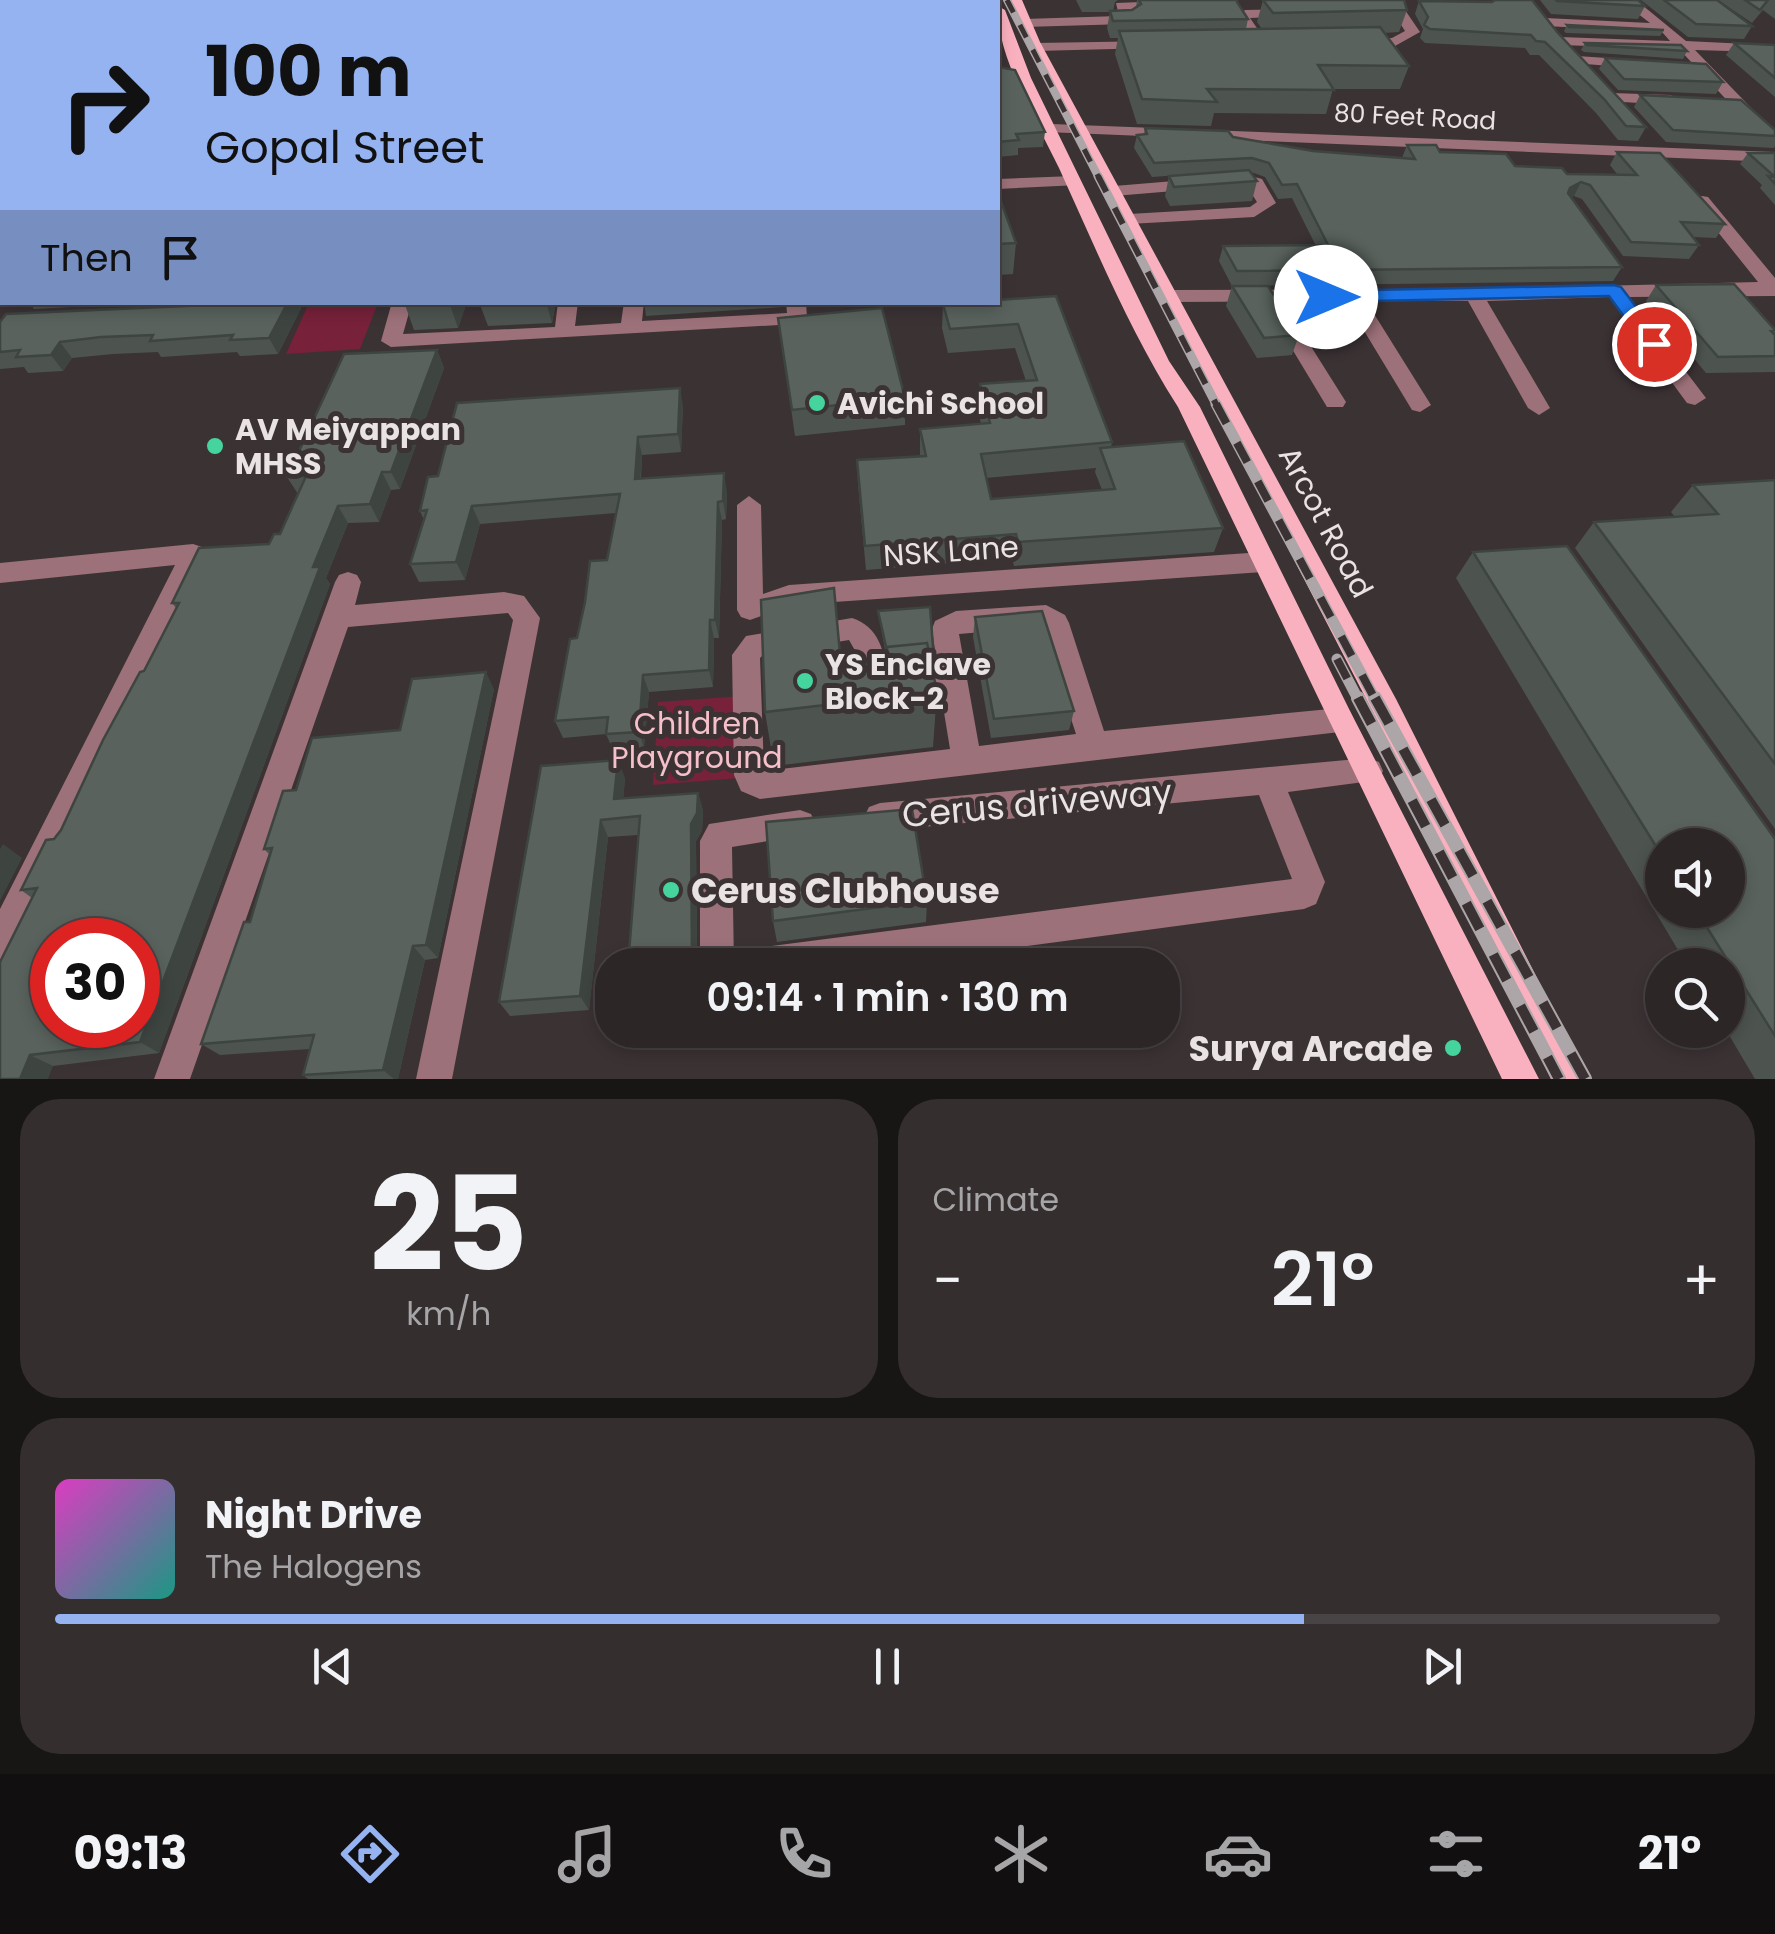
<!DOCTYPE html>
<meta charset="utf-8">
<style>
:root{--surface:#2c2627;--page:#342e2f;--text:#f1f3f6;--muted:#a6a5a7;--line:#484344;--accent:#95b2f1}
body{margin:0;font-family:Poppins,sans-serif;background:var(--page);color:var(--text);height:100vh;display:flex;flex-direction:column;font-size:38px;white-space:nowrap}
*{box-sizing:border-box;margin:0}
p{font-size:32px;color:var(--muted)}
.icon{flex:none;width:55px;height:55px;fill:none;stroke:currentColor;stroke-width:2;stroke-linecap:round;stroke-linejoin:round}
.map{position:relative;height:1079px;overflow:hidden}
.drawer{display:flex;flex-direction:column;gap:20px;padding:20px;background:#181515;flex:1}
.drawer>*{flex:none}
.banner{position:absolute;left:0px;top:0px;width:1000px;height:305px;box-shadow:0 5px 15px #0003,0 0 0 2px var(--line);background:#95b2f1;color:#111;overflow:hidden}
.fabs{position:absolute;left:1645px;top:828px;display:grid;gap:20px}
.fabs a{display:grid;place-items:center;width:100px;height:100px;border-radius:50%;background:var(--surface);box-shadow:0 5px 15px #0003,0 0 0 2px var(--line);font-size:50px}
.speed{position:absolute;left:30px;top:918px;display:flex;gap:20px;font-size:50px;font-weight:700;text-align:center}
.speed>*{display:grid;place-content:center;width:130px;height:130px;border-radius:50%;background:var(--surface);box-shadow:0 5px 15px #0003,0 0 0 2px var(--line);line-height:1}
.speed .limit{border:15px solid #d22;background:#fff;color:#111}
.pin{position:absolute;display:grid;place-items:center;width:85px;height:85px;color:#fff;margin:-42px;border:5px solid #fff;border-radius:50%;box-shadow:0 2px 10px #0007}
.me{position:absolute;width:110px;margin:-55px;rotate:90deg;stroke-linejoin:round;filter:drop-shadow(0 0 8px #0008)}
.turn{display:flex;align-items:center;gap:35px;height:210px;padding:0 40px;font-size:45px}
.turn .icon{width:130px;height:130px;stroke-width:2.5}
.turn b{display:block;font-size:70px;line-height:85px}
.then{display:flex;align-items:center;height:95px;padding:0 40px;background:#0003;gap:20px;font-size:38px}
.big{font-size:75px;font-weight:600;line-height:1.1}
.drawer .tile{flex:1;display:flex;flex-direction:column;justify-content:center;gap:15px;min-width:0;padding:0 35px;border-radius:40px;background:var(--page)}
.drawer .dial{align-items:center;gap:0}
.dial b{font-size:130px;line-height:1}
.song{display:flex;align-items:center;gap:30px}
.cover{width:120px;height:120px;border-radius:15px;background:linear-gradient(135deg,hsl(310 70% 55%),hsl(170 70% 35%))}
.played{height:10px;border-radius:5px;background:linear-gradient(90deg,var(--accent) 75%,var(--line) 75%)}
.keys{display:flex;justify-content:space-around;direction:ltr}
.heat{display:flex;justify-content:space-between;align-items:center;font-size:55px;direction:ltr}
.drawer .tiles{flex:1;display:grid;gap:20px;grid-template-columns:1fr 1fr}
.tile:last-child{grid-column:span 2}
.trip{position:absolute;left:595px;top:948px;width:585px;height:100px;border-radius:40px;background:var(--surface);box-shadow:0 5px 15px #0003,0 0 0 2px var(--line);font-weight:600;line-height:100px;text-align:center}
.dock{display:flex;height:160px;justify-content:space-around;align-items:center;background:#120f10;color:var(--muted)}
.dock .icon{width:70px;height:70px}
.dock .selected{color:var(--accent)}
.dock b{font-size:45px;color:var(--text)}
.map>svg:first-child{display:block}
</style>
<div class="map">
<svg width="1775" height="1079" viewBox="0 0 1775 1079">
<rect width="100%" height="100%" fill="#3b3234"/>
<path fill="#77213b" d="M309,303h69l-18,46 -74,5z
M742,696l-1,82 -88,7 5,-83z"/>
<g fill="none" stroke-linecap="round" stroke-linejoin="round">
<path fill="#9d7179" fill-rule="evenodd" d="M1620,0h16l50,41 82,4 2,3 -7,4 -68,-2 68,70v6h-12l-72,-77 -119,-4 -7,-4 7,-4 110,4 -8,-9 -117,-6 -7,-4 7,-4 105,5z
M1166,1l7,4 -2,3 -42,2 5,10 -7,4 -103,3 -7,-4 7,-4 95,-3 -3,-13z
M1374,7l31,3 15,22 -25,14h-44v-6l41,-2 13,-7 -9,-14 -27,-3 -2,-3z
M1299,9l2,3 -7,4 -44,2 18,26 -7,4 -5,-1 -20,-30 9,-7z
M1157,41v6l-5,1 -116,3 -7,-4 7,-4z
M1577,56l60,4 7,4 -7,4 -65,-5v-6z
M1612,93l59,2 8,5 -8,5 -64,-4 -3,-3z
M1052,124l723,28v10l-729,-30v-6z
M1247,175l15,4 14,24 -22,14 -125,7 -9,-5 9,-5 121,-7 7,-5 -11,-17 -132,11 -9,-5 9,-5z
M1073,176l6,1v8l-81,4v-10z
M1702,196l6,1 67,81v18l-146,1 77,101 -11,7 -8,-2 -78,-106 -122,4 63,107 -11,7 -11,-7 -60,-107h-102l65,104 -11,7 -8,-2 -66,-109 -175,1 -10,-6 10,-6 303,-1 284,-7 -65,-81z
M392,302h20l-9,32 152,-7 3,-25h20l-3,24 46,-3 3,-21h20l-2,19 145,-8 -1,-11h20l1,16 -10,6 -406,23 -10,-6z
M1281,308l7,2 58,92 -3,5h-16l-3,-5 -53,-88z
M749,496l12,9 2,89 26,-9 474,-33 9,3 4,7 -4,7 -9,3 -472,33 -41,15 -9,-3 -4,-7v-105z
M193,544l9,3 4,7 -194,402 -12,5v-52l175,-344 -175,18v-20z
M348,572l9,3 4,7 -6,23 149,-13 20,4 16,22 -88,461h-36l97,-459 -5,-7 -160,14 -158,452h-36l181,-497 4,-7z
M1046,605l19,10 4,8 35,108 236,-23 10,3 4,9 -4,9 -10,3 -580,67 -19,-8 -7,-16 -2,-120 14,-19 106,-18c27,9 32,32 35,58l51,-5 -6,-42 3,-8 21,-10zM1041,627l35,107 -97,12 -20,-112zM849,640l8,14 8,43 10,4 66,-7 9,55 -186,22 -4,-113 4,-4z
M1368,758l11,4 4,9 -4,9 -91,12 37,90 -9,22 -12,5 -419,56h-145l5,-12 12,-5 535,-69 -33,-84 -379,36 -11,-4 -5,-10 5,-10 11,-4z
M800,810l11,4 5,10 -5,10 -79,13 2,118h-34v-124l9,-17z"/>
<path fill="#fab1bf" fill-rule="evenodd" d="M1008,0h14l18,42 356,657 192,380h-37l-176,-363 -349,-674z
M998,6l7,4 26,68 138,283 31,46 150,304 189,368h-37l-324,-672c-48,-75 -82,-158 -119,-239 -21,-44 -64,-114 -61,-162z"/>
<g stroke="#ada6a8" stroke-width="8">
<path id="rail-far3" d="M1007,0l92,178"/>
</g>
<g stroke="#ada6a8" stroke-width="9">
<path id="rail-far2" d="M1098,176l119,230"/>
</g>
<g stroke="#ada6a8" stroke-width="11">
<path id="rail-far1" d="M1216,404l160,297
M1337,659l22,42"/>
</g>
<g stroke="#ada6a8" stroke-width="14">
<path id="rail" d="M1358,698l201,381
M1375,698l210,381"/>
</g>
<use href="#rail-far3" stroke="#3b3234" stroke-width="5" stroke-dasharray="14" stroke-linecap="butt"/>
<use href="#rail-far2" stroke="#3b3234" stroke-width="6" stroke-dasharray="18" stroke-linecap="butt"/>
<use href="#rail-far1" stroke="#3b3234" stroke-width="8" stroke-dasharray="22" stroke-linecap="butt"/>
<use href="#rail" stroke="#3b3234" stroke-width="10" stroke-dasharray="29" stroke-linecap="butt"/>
</g>
<path fill="#4d5450" fill-rule="evenodd" d="M0,0l2,2v132h-2z
M1076,0h42l-3,2 -2,9 19,-1 4,-3 1,-7h100v2l11,17 -2,10h16l-5,-7 6,-22h150h-8l2,10 -8,22 -15,1 25,33 -9,23h-67l-7,25 -112,-1 -3,13 -74,-2 -22,-70 3,-16h-8l-3,-10 3,-16h-28z
M1540,0h98l7,6 -7,13 -87,-5z
M1641,0h76l35,26 -8,13 -56,-2z
M1718,0h57v19l-12,-9 -11,13z
M1419,1l73,1 66,31 88,94 -8,14 -20,-1 -22,-27 -57,-58h-9l-5,-7 -100,-5 -5,-5 3,-9 -8,-15z
M1567,25l97,5 -4,6 -94,-3 -2,-2z
M1585,43l102,8 -4,8 -99,-7 -3,-2z
M1734,43l41,2v52l-49,-42z
M1605,58l118,24 -7,12 -98,-4 -19,-21z
M998,67l47,65 -2,15 -25,1v7l-20,2z
M1640,95l135,41v10l-1,2 -108,-6 -32,-35z
M1145,128l88,9 80,14 89,7 5,-13 108,21 52,8h50l-7,-9 7,-13 108,72 -9,14 -23,-1 6,8 -10,14 -66,-3 -41,-57 -8,-3 -3,1 51,70 -9,14 -381,5 -13,-25 4,-15h93l-24,-48 -14,1 -13,-22 -14,-5 6,9 -5,20 -82,5 -5,-10 4,-20 11,-1 -28,2 -18,-29 3,-13 7,-1z
M1748,153h27v52l-15,-17 2,-3 -22,-21z
M998,193l18,50 -3,31 -15,1z
M0,212h2v90h20l-22,2z
M1656,285l119,45v42l-69,1 -60,-72z
M1232,286l67,49 -7,20 -35,3 -31,-52z
M1056,296l56,146 -1,5 112,81 -9,24 -200,14 -2,-8 -146,12 -8,-86 -1,-24 63,-4v-27l61,-5 -3,-15 2,-25 46,-3 -11,-33 -67,5 -6,-25 1,-24zM1096,468l-1,4 7,18 -111,9 -5,-21z
M29,302h132l-127,7z
M210,302h94l-26,52 -38,2 -3,-4 -76,5 -3,-5 -45,2 -41,4 -9,13 -35,2 -4,-6 -24,2v-47l207,-17z
M404,302h63l-9,26 -44,2z
M479,302h77l-4,21 -64,3z
M644,302h139v5l-137,9z
M778,318l127,80v27l-110,11z
M437,350l7,18 -44,121 -9,1 -12,32 -31,1 -22,55 4,6 -171,469 -106,13 -53,13 32,-181 -11,-8 40,-60 115,-222 -4,-5 97,-59 11,-10 18,-40 -11,-17z
M683,406l-2,46 -39,3 -1,24 86,13 -1,27 -4,1 -3,118h-5l-1,49 -64,5 -5,56 -31,2 -7,-16 -43,4 -8,-17 22,-83 30,-78 9,-47 -136,11 -15,56 -46,2 -9,-18 14,-44 -4,-9 18,-35z
M1775,480v349l-200,-281 19,-26 81,-5 -4,-5 22,-27z
M1473,552l302,287v240h-20l-29,-49h2v-65h-41l-231,-387zM1662,845l66,65h-66z
M878,611l56,50v7h-2l5,24 -4,55 -159,19 -9,-54 76,-47 46,-4z
M975,617l99,94 -5,19 -78,8 -18,-101z
M494,689l-56,269 -13,2 -27,119h-90l-5,-4 7,-26 -90,6 -19,-11 49,-122 20,-67 -6,-6 136,-119z
M541,766l84,12 -2,21 75,-6 5,18 -1,20 -6,10 1,124h-69l10,-130 -30,2 -19,173 -79,6 -11,-14z
M927,901l-1,21 -149,20 -4,-21z"/>
<path fill="#3e4541" d="M0,169l2,4v11l-2,3z
M1581,182l-7,14 -12,6 8,-14z
M288,302h16l-26,52 -9,-16z
M449,302h18l-9,26z
M546,302h10l-4,21z
M60,342l12,16 -9,13 -12,-16z
M437,350l7,18 -44,121 -9,-17z
M680,388l3,18 -2,46 -3,-18z
M638,437l4,18 -3,42 -4,-18z
M382,472l9,18 -12,32 -9,-18z
M724,473l3,19 -1,27 -3,-18z
M718,502l4,18 -3,118 -4,-18z
M338,506l10,17 -22,55 4,6 -171,469 -19,-11 173,-475z
M472,506l8,18 -15,56 -9,-18z
M710,620l4,18 -1,49 -4,-17z
M486,672l8,17 -56,269 -12,-13z
M643,675l6,17 -5,56 -5,-16z
M618,760l7,18 -3,39 -8,-18z
M698,793l5,18 -1,20 -6,10 1,124h-5l-1,-141z
M601,820l7,17 -19,173 -9,-14z
M3,844l19,14 -22,43v-52z
M413,946l12,14 -27,119h-4l-11,-9z
M30,1055l23,11 -5,13h-28z"/>
<path fill="#59625d" stroke="#3e4541" stroke-width="2.5" fill-rule="evenodd" d="M0,0h980v2h-978v117h-2z
M1139,0h98v2l11,17 -135,2 -3,-10 22,-1 9,-6z
M1263,0h141l3,10 -134,3z
M1495,0h37l26,33 88,94 -20,-1 -22,-27 -59,-57 -9,-1 -5,-6 -101,-6 -6,-4 4,-8 -9,-16 73,1z
M1556,0h82l7,6 -88,-5z
M1664,0h53l35,26 -56,-2z
M1745,0h23l-8,10z
M1567,25l97,5 -95,-3z
M1380,27l29,39 -91,-1 16,25 -127,-1 10,13 -75,-3 -23,-68z
M1585,43l96,2 6,6 -100,-6z
M1734,43l41,2v33z
M1605,58l101,6 17,18 -99,-3z
M998,67l17,3 30,62 -29,2 3,6 -21,2z
M1640,95l101,5 34,30v6l-102,-6z
M1145,128l83,3 5,6 80,14 102,8 -8,-14h29l4,7 66,2 9,12 47,2 5,6 70,1 -20,-23 43,1 65,71 -44,-2 18,23 -68,-3 -41,-57 -9,-3 -11,6 -2,5 54,74 -385,4 -14,-25 105,-1 -31,-61 -15,1 -13,-22 -17,-5 -98,5 -17,-28 10,-1z
M1748,153h27v31l-7,-8 7,1z
M1249,170l8,11 -83,6 -5,-11z
M998,193l18,50 -18,1z
M0,212h2v75h-2z
M1734,284l41,46 -4,1 4,4v21l-57,1 -62,-72z
M1232,286h36l31,49 -35,3z
M1056,296l56,146 -131,12 10,45 124,-10 -15,-41 84,-7 39,87 -205,14 -2,-8 -151,12 -8,-86 69,-4 -6,-27 70,-6 -10,-39 57,-4 -19,-56 -68,5 -7,-25 55,-2v-2z
M210,302h78l-19,36 -39,2 3,-5 -83,6 3,-6 -52,2 -41,5 -9,13 -35,2 4,-7 -20,2v-30l6,-8 201,-9z
M882,308l23,90 -113,12 -14,-92z
M437,350l-46,122h-9l-12,32 -32,2 -25,61h7l-180,475 -110,13 -10,24h-20v-117l37,-74 -16,2 25,-50 8,-1 7,-9 42,-90 37,-68 4,-1 35,-68h-7l27,-55 70,-4 5,-10h6l26,-58 -19,1 57,-123zM52,940h86v85h-86z
M680,388l-2,46 -40,3 -3,42 89,-6 -1,28 -5,1 -3,118h-5l-1,50 -66,5 -4,57 -33,2 2,-17 -53,4 15,-82 7,-1 8,-36 5,-41 17,-1 13,-66 -148,12 -16,56 -46,2 17,-54 -7,1 8,-34 10,-1 19,-73z
M1775,480v284l-181,-242 124,-8 -25,-29z
M1567,546l208,293v197l-79,-126h32v-65h-66v11l-189,-304z
M834,588l7,77 47,-4 -1,-14 40,-4 10,49 -172,20 -4,-112z
M930,607l4,54h-3l-4,-18 -40,4v4l-9,-40z
M1042,611l32,100 -80,8 -19,-102z
M486,672l-60,273 -13,1 -30,124 -80,5 11,-40 -113,9 43,-122h6l22,-74 -8,1 19,-58 13,-1 16,-52 88,-8 12,-51z
M618,760l-4,39 84,-6 -1,20 -6,11 1,141h-64l12,-149 -39,4 -21,176 -81,6 42,-236z
M912,809l15,92 -154,20 -7,-99z"/>
<path fill="#1a73e8" stroke="#114b97" stroke-width="2.5" d="M1614,285l7,2 40,53v9h-13l-39,-53 -283,6 -9,-5 9,-6z"/>
<g fill="#46d49e" stroke="#3b3234" stroke-width="4">
<circle cx="817" cy="403" r="10"/>
<circle cx="215" cy="446" r="10"/>
<circle cx="805" cy="681" r="10"/>
<circle cx="671" cy="890" r="10"/>
<circle cx="1453" cy="1048" r="10"/>
</g>
<g text-anchor="middle" dominant-baseline="central" stroke-width="10" stroke-linejoin="round" paint-order="stroke">
<g font-size="25" fill="#e9e3e4" stroke="#3b3234">
<text transform="translate(1415 117) rotate(3)">80 Feet Road</text>
</g>
<g font-size="30" font-weight="bold" fill="#e9e3e4" stroke="#3b3234" text-anchor="start">
<text x="837" y="403">Avichi School</text>
<text x="235" y="429">AV Meiyappan<tspan x="235" dy="34">MHSS</tspan></text>
<text x="825" y="664">YS Enclave<tspan x="825" dy="34">Block-2</tspan></text>
</g>
<g font-size="30" fill="#e9e3e4" stroke="#3b3234">
<text transform="translate(1326 522) rotate(62)">Arcot Road</text>
<text transform="translate(951 551) rotate(-4)">NSK Lane</text>
</g>
<g font-size="30" fill="#f6c0ca" stroke="#3b3234">
<text x="697" y="723">Children<tspan x="697" dy="34">Playground</tspan></text>
</g>
<g font-size="35" fill="#e9e3e4" stroke="#3b3234">
<text transform="translate(1037 803) rotate(-5)">Cerus driveway</text>
</g>
<g font-size="35" font-weight="bold" fill="#e9e3e4" stroke="#3b3234" text-anchor="start">
<text x="691" y="890">Cerus Clubhouse</text>
<text x="1433" y="1048" text-anchor="end">Surya Arcade</text>
</g>
</g>
</svg>
<div class="fabs">
<a><svg class="icon" aria-label="sound" viewBox="0 0 24 24"><path d="M4 9h4l5-4v14l-5-4H4zM17 9q2 3 0 6"/></svg></a>
<a><svg class="icon" aria-label="search" viewBox="0 0 24 24"><circle cx="10" cy="10" r="6"/><path d="M15 15l6 6"/></svg></a>
</div>
<div class="speed"><div class="limit">30</div></div>
<div class="pin" style="left:1654px;top:344px;background:#d93025"><svg class="icon" aria-label="arrive" viewBox="0 0 24 24"><path d="M6 21V4h12l-3 4 3 4H6"/></svg></div>
<svg class="me" style="left:1326px;top:297px" viewBox="-20 -20 40 40"><circle r="19" fill="#fff"/><path d="M0-13L10 11 0 6-10 11z" fill="#1a73e8"/></svg>
<div class="trip">09:14 · 1 min · 130 m</div>
<div class="banner">
<div class="turn"><svg class="icon" aria-label="right" viewBox="0 0 24 24"><path d="M7 20v-9h11M14 6l5 5-5 5"/></svg><div><b>100 m</b>Gopal Street</div></div>
<div class="then">Then<svg class="icon" aria-label="arrive" viewBox="0 0 24 24"><path d="M6 21V4h12l-3 4 3 4H6"/></svg></div>
</div>
</div>
<section class="drawer">
<div class="tiles">
<div class="tile dial"><b>25</b><p>km/h</p></div>
<div class="tile"><p>Climate</p>
<div class="heat"><a>−</a><b class="big">21°</b><a>+</a></div>
</div>
<div class="tile">
<div class="song"><i class="cover"></i><div><b>Night Drive</b><p>The Halogens</p></div></div>
<div class="played"></div>
<div class="keys"><svg class="icon" aria-label="previous" viewBox="0 0 24 24"><path d="M18 5L8 12l10 7zM5 5v14"/></svg><svg class="icon" aria-label="pause" viewBox="0 0 24 24"><path d="M8 5v14M16 5v14"/></svg><svg class="icon" aria-label="next" viewBox="0 0 24 24"><path d="M6 5l10 7-10 7zM19 5v14"/></svg></div>
</div>
</div>
</section>
<nav class="dock">
<b>09:13</b>
<svg class="icon selected" aria-label="directions" viewBox="0 0 24 24"><path d="M12 3l9 9-9 9-9-9zM9 14v-3h6M13 9l2 2-2 2"/></svg>
<svg class="icon" aria-label="music" viewBox="0 0 24 24"><path d="M9 18V5l10-2v13"/><circle cx="6" cy="18" r="3"/><circle cx="16" cy="16" r="3"/></svg>
<svg class="icon" aria-label="phone" viewBox="0 0 24 24"><path d="M5 4h4l2 5-3 2q2 4 5 5l2-3 5 2v4C11 20 4 13 5 4z"/></svg>
<svg class="icon" aria-label="climate" viewBox="0 0 24 24"><path d="M12 3v18M4 7l16 10M4 17L20 7"/></svg>
<svg class="icon" aria-label="car" viewBox="0 0 24 24"><path d="M5 17H2v-5l4-1 3-4h7l3 4 3 1v5h-3M9 17h6M6 11h13"/><circle cx="7" cy="17" r="2"/><circle cx="17" cy="17" r="2"/></svg>
<svg class="icon" aria-label="filters" viewBox="0 0 24 24"><path d="M4 7h16M4 17h16"/><circle cx="9" cy="7" r="2"/><circle cx="15" cy="17" r="2"/></svg>
<b>21°</b>
</nav>
